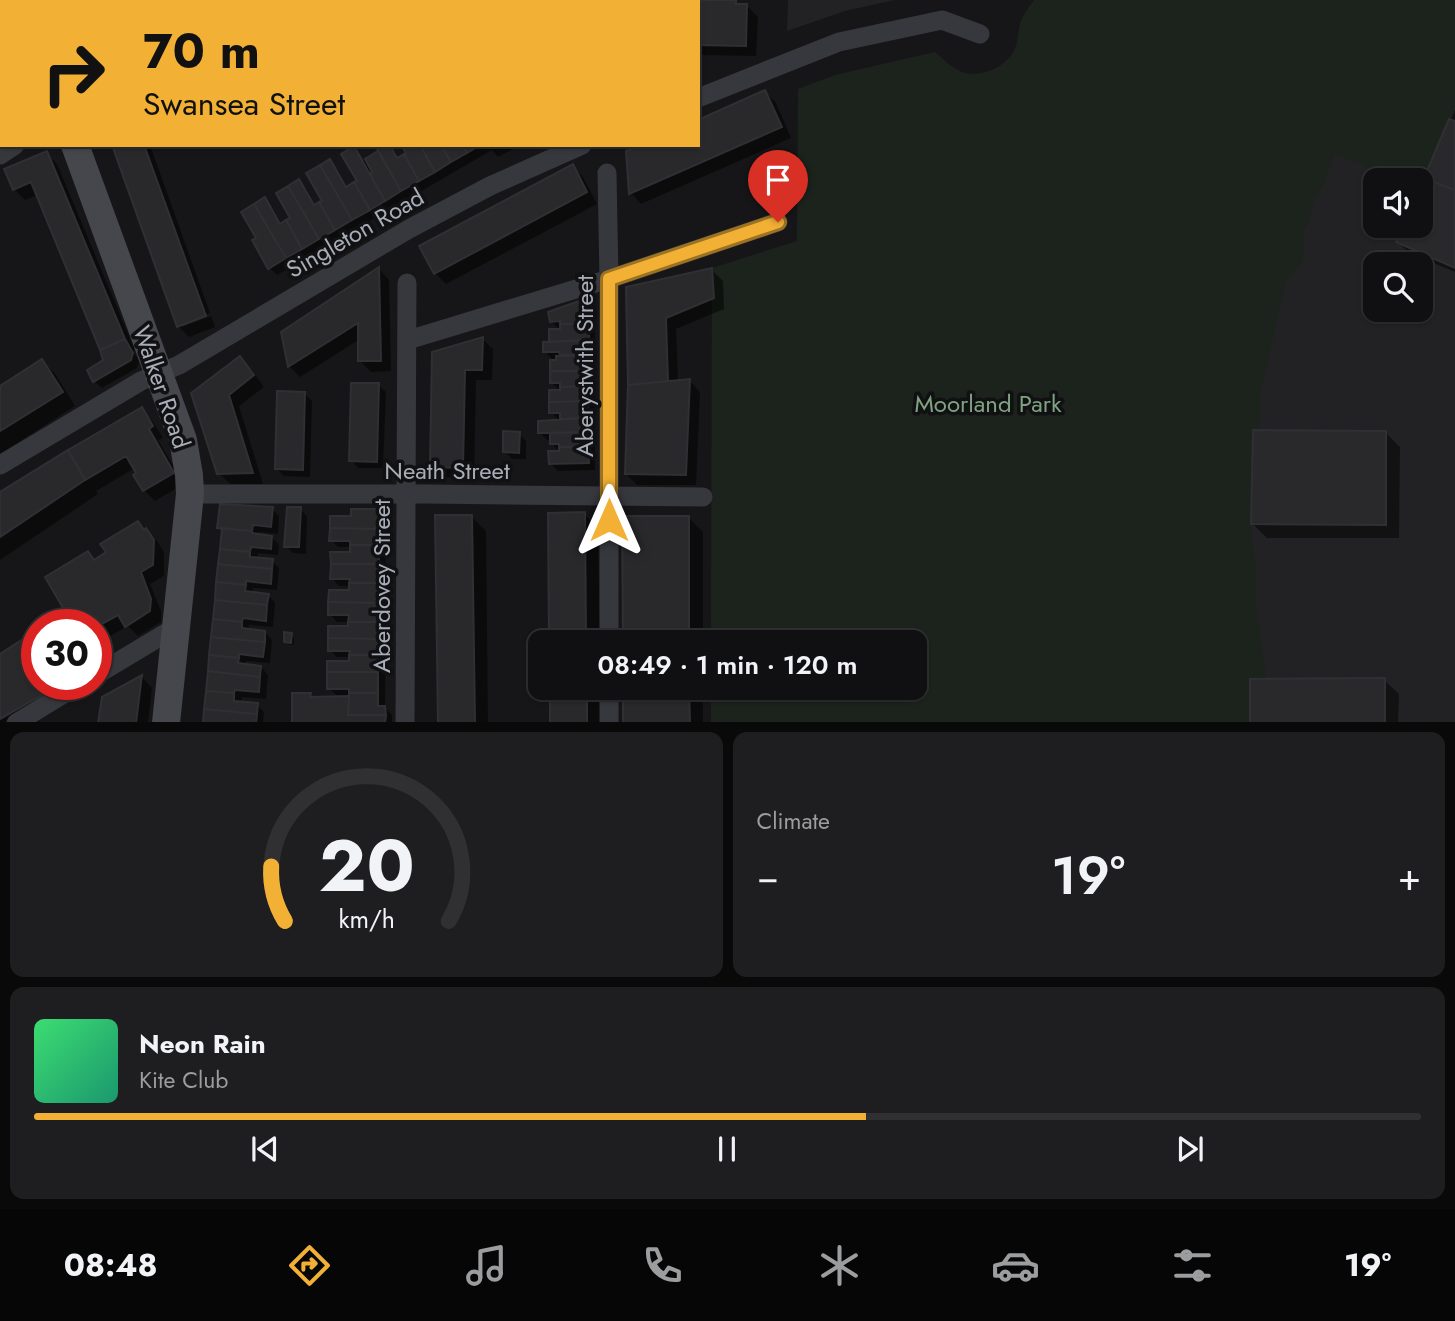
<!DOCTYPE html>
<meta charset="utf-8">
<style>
:root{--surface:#101012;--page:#1e1e20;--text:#f1f3f6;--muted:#9c9d9f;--line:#303032;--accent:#f2b134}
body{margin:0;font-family:Jost,sans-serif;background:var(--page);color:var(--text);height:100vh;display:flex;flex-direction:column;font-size:26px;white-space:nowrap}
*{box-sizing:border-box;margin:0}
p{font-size:23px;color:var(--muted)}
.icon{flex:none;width:38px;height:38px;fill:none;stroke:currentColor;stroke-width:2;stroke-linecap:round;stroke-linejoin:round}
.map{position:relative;height:722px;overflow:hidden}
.side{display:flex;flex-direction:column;gap:10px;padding:10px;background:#09090a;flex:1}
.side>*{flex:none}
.guide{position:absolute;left:0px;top:0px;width:700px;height:147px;box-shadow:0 2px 5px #0004,0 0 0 2px var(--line);background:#f2b134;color:#111;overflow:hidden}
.fabs{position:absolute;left:1363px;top:168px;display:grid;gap:14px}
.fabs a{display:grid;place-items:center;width:70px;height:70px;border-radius:14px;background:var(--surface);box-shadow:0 2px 5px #0004,0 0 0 2px var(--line);font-size:35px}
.speed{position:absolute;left:21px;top:609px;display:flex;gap:14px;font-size:35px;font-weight:700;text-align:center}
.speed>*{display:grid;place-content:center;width:91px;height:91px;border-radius:50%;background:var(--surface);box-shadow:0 2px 5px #0004,0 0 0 2px var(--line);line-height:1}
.speed .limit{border:10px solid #d22;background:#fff;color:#111}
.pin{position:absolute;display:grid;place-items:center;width:60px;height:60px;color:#fff;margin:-72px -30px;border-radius:50% 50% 50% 0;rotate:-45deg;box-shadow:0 0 7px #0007}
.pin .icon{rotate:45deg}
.me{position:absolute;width:77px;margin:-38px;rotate:0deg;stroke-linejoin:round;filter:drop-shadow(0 0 5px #0008)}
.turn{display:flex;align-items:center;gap:24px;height:147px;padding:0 28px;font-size:32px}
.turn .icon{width:91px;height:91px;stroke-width:2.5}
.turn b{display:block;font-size:49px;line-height:60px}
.big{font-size:52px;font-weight:600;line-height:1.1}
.side .widget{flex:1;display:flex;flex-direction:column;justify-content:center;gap:10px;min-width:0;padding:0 24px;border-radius:14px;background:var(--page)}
.side .dial{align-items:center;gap:0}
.dial svg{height:182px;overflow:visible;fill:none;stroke:var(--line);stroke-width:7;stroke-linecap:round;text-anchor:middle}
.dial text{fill:var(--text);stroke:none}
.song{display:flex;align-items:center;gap:21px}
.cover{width:84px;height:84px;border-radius:10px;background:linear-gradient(135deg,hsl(140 70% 55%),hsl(160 70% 35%))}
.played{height:7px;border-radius:4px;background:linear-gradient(90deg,var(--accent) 60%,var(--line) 60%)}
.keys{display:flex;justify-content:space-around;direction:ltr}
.heat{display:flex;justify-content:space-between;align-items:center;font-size:38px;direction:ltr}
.side .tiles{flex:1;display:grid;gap:10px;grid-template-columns:1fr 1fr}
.widget:last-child{grid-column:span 2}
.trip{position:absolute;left:528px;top:630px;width:399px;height:70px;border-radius:14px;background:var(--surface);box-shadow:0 2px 5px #0004,0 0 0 2px var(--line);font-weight:600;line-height:70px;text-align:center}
.tabs{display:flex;height:112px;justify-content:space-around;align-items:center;background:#060607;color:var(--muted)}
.tabs .icon{width:49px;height:49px}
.tabs .current{color:var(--accent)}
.tabs b{font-size:32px;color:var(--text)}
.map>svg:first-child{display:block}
</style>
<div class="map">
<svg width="1455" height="723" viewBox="0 0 1455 723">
<rect width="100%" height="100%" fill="#161618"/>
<path fill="#222225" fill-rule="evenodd" d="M788,0h107l-50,11 -58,20z
M1455,105v617l-221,1 16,-154 3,-139 4,-63 72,-216 73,29h-26v46h45v-42zM1376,264h45v46h-45z"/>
<path fill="#1c231d" d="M1034,0h421v106l-34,78v-4h-21l-65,-26 -12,32 -9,15 -5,21 -5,9 -1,30 -6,9 -11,10 -26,115 -1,35h-6l-2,114c9,19 3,42 5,62 3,24 8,48 10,73h-16v43l-539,1v-35h204v-46h-204l1,-374 85,-27 1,-152 37,-14 100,-23c8,7 17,16 27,20 19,6 42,-4 52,-21 4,-9 4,-18 6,-27 2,-8 9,-17 14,-24z"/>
<path fill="#0007" d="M156,0h101l-4,2h-96z
M347,0h113l-3,2h-113z
M638,0h87l10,1 5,5h7l11,11 -2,39 -58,-1v-53z
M0,83l2,1v50l-2,2z
M765,92l11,11 15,35 -150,66 -10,-11 67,-48z
M1455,110v162l-46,-19 -11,-11 7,-16h16v-37z
M114,145h36l60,168 -28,10v4l29,-11 4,11 -26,10 -11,-11z
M377,145h15l7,14 9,-5 -5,-9 116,1 -21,11 -6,-7 -215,125 -7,-7 -12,-30 7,-38 7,7 10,18 11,-6 6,-37 7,7 10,17 8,-5 6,-39 7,7 11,19 11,-7 -5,-32 10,12 16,-9z
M46,153l11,11 78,186 -2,1 6,10 -2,7 -35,20 -8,-7 11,-21 -67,-165 -13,5 -11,-11z
M572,166l11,11 14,27 -151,80 -11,-11z
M379,269l10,11 2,91 -20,1 -11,-11v-22l-60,38 -11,-11 -6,-33z
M712,270l11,11 1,28 -48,20 2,53 12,-1 10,11 -4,93h-59l-11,-11 4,-89 -3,-97z
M588,300l7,7v163l-37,1 -8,-8 11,-10 -9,-9v-4h-5l-7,-7 21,-10 -10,-11 10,-20 -9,-9 3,-21 -10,-10 16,-21 -10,-10z
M482,339l11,10 -1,31h-16l-2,98 -31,-1 -11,-11 2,-112z
M240,358l11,11 13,18 -25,19 24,78h-33l-11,-11 -26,-80z
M42,361l14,14 19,31 -75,48v-66z
M378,385l8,7 -3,76h-25l-7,-8z
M304,393l8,8 -2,76 -26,-1 -7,-7z
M141,409l11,11 11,18 -5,2 26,44 -29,17 -11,-11 -9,-22 -39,23 2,3 -98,66v-66z
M1386,433l14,14 -1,91h-132l-14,-14z
M519,434l7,7v18h-14l-8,-8z
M272,509l7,7 -1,18 -19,-2v4l13,1 7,8 -1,10 -20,-2 -1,7 15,1 7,7 -2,22 -24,-2 -1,6 16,1 7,8 -2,24 -24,-2v6l16,1 7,8 -2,23 -24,-2 -1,5 16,1 7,8 -2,24 -24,-2 -1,6 16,2 7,7 -1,11h-59l19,-192 -4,-4z
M300,509l7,7 -1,38 -13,-1 -7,-7z
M382,511l7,7 1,17h-4l-1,173 7,7v8h-99l17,-28 3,4 26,-1 -10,-10 22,-25v-6h-14l-7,-7 20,-22v-6h-13l-7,-8 21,-22v-6h-12l-7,-8 20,-24v-7h-14l-7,-7v-23l21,1z
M584,514l14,14 2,114h-49l-2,-127z
M471,516l15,15 2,192h-49z
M624,518h65l14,14v110h-78z
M146,530l11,11 7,11v24l-14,8 11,27v11l-23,14 -10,-10 -32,18 -1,-83z
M291,635l3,3v7h-5l-3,-3z
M0,656l37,28h42l-55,39h-24z
M142,677l10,11 -4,35h-48z
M1384,680l15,14 -1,29h-146z
M552,688h48l1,35h-49z
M625,688h78v35h-78z"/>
<path fill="#29292c" stroke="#303034" stroke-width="2" d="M28,0h57l1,2h-57z
M154,0h60l-4,2h-55z
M344,0h76l-3,2h-77z
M531,0h37v2h-37z
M636,0h100v4h11l-1,42 -48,-1v-43h-62z
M2,82v35l-2,1v-35z
M765,90l17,37 -153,67 -3,-43 14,-6h58v-25z
M1449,119l6,2v69l-31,-12z
M112,145h32l62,171 -29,11z
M375,145h15l7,13 7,-4 15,27 -18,10z
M401,145h19l15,27 -16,9 -15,-27 2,-1z
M420,145h21l10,17 -16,10z
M441,145h21l5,8 -16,9z
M462,145h18l-13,8z
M354,146l31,55 -15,9 -16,-28 3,-1 -16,-27z
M47,151l78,188 -25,11 -69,-168 -18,8 -9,-21z
M378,151l23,40 -16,10 -15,-27 2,-2 -7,-13z
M330,159l16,28 8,-5 16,28 -18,10 -32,-55z
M573,164l14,28 -153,82 -15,-28z
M320,165l32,55 -17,10 -16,-28 3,-1 -16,-28z
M1424,178l31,12v78l-59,-26 7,-16h18v-42z
M299,179l15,26 5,-3 16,28 -16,9 -31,-53z
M288,186l31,53 -17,10 -16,-29 4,-2 -14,-25z
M265,197l15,27 6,-4 16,29 -16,9 -32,-54z
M254,204l32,54 -18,11 -16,-29 4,-2 -15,-26z
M379,267l2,94h-23v-38l-70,44 -7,-35z
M712,268l2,30 -48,20 2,63 -40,4 -2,-98z
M588,298l1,26h-29v-3l-10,1 -2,-10z
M560,324h29v16l-40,2v-13h11z
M483,337l-1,33h-17l-2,98 -33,-1 2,-115z
M125,339l8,14 -2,7 -38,22 -6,-12 16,-10 -3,-10z
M589,340v15h-29l-1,-3h-16v-10z
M589,355v16h-39v-11h6v-4z
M240,356l14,19 -25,20 24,78 -36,1 -26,-81z
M42,359l21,33 -63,39v-45z
M550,371h39v15l-29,1v-4h-10z
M690,379l-4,96 -61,-1 3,-89z
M351,383h28l-2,79 -28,-1z
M589,386l-1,15 -39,1v-12h11v-3z
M277,391l28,1 -2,78 -28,-1z
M588,401v17l-28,1v-6h-11v-11z
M142,407l11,19 -4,3 25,44 -31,18 -10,-16 3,-2 -10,-17 -41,24 -17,-30z
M588,418v14l-50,1v-12z
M1253,430l133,1v94l-135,-1z
M503,431l17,1 -1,21 -16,-1z
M588,432v15h-29v-3h-9v-11z
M559,447h29l1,16 -40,1 -1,-13h11z
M68,450l17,30 -85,57v-45z
M220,504l53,3 -2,20 -18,-2 -1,6 -35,-3z
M287,507h14l-2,40h-15z
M351,509h32v20l-53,-1v-12h21z
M585,512l1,130h-37l-1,-129z
M435,515h37l3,208h-37z
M622,516h67v126h-66z
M138,521l6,9 2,-2 8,12 -1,25 -12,7 10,27 -1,12 -25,16 -7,-12 -22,12v-2h-23l-28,-48 43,-26 6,9 12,-8 -6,-8z
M222,528l30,3v2l20,3 -1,13 -20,-2 -1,5 -30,-3z
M330,528l50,1 -1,16h-29v-4h-21z
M350,545h29v19h-48l-1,-12h20z
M220,549l30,3v5l23,2 -1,10 -54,-5z
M218,564l54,5 -1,15 -25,-3v4l-30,-3z
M331,564h48v19h-30l1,-4h-20z
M216,582l30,3 -1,6 24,3 -2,11 -52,-5z
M349,583h30v20l-51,-1 1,-12h20z
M215,600l52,5 -1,16 -23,-3 -1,4 -29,-3z
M328,602l51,1v19h-31l1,-7h-21z
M213,619l29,3v6l23,3v11l-54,-5z
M348,622h31v17l-51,-1v-12h20z
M37,630v54h24l-61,35v-65z
M284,632l8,1 -1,10 -7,-1z
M211,637l54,5 -2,15 -24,-3v4l-30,-3z
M328,638l51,1 -1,16h-29l1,-4h-22z
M209,655l30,3 -1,5 23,3 -1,11 -52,-6z
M349,655h29v17h-51v-11h22z
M208,671l52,6 -1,15 -24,-2 -1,3 -28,-2z
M327,672h51v21h-29v-4h-22z
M142,675l-6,48h-38l4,-26z
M1385,678v45h-135v-44z
M550,688h37v35h-37z
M623,688h66l1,35h-67z
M206,691l28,2v8l24,2 -1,11 -53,-5z
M292,693h19l-1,4 39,-1 -1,19h38l-1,8h-93z
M349,693h29v13h7l1,9h-38z
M204,709l53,5 -1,9h-53z"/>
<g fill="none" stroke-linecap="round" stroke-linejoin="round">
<path stroke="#37383d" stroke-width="19" d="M596,0v2
M292,2l4,-2
M698,98l141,-56 103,-22 38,14
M0,155l15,-10
M607,173l2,106v363
M408,340l201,-61 169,-57
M0,465l141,-84 38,-16 230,-136 81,-43 92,-41
M190,494h235l278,3
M96,675l80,-48
M16,723l64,-39
M405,723l2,-440
M609,723v-35"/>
<path stroke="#45474d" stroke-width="28" d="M0,16l2,3
M75,145l108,295 6,35 1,19 -24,229"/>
</g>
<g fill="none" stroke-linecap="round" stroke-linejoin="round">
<g stroke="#9d7322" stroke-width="18">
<path id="route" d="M609,520v-241l169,-57"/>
</g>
<use href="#route" stroke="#f2b134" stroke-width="12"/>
</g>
<g text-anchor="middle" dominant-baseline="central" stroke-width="7" stroke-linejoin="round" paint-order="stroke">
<g font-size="24" fill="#a8adb8" stroke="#111113">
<text transform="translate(355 233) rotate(-30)">Singleton Road</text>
<text transform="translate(584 366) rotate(-90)">Aberystwith Street</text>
<text transform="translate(162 387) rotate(71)">Walker Road</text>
<text x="447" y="470">Neath Street</text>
<text transform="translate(381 586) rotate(-90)">Aberdovey Street</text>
</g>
<g font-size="24" fill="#7fa381" stroke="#111113">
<text x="988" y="403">Moorland Park</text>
</g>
</g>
</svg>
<div class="fabs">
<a><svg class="icon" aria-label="sound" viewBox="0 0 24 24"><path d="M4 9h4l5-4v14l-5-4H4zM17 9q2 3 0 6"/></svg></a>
<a><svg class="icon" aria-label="search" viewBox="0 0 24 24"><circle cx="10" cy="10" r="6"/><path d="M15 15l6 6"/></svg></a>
</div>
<div class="speed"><div class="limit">30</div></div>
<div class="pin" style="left:778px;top:222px;background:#d93025"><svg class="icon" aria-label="arrive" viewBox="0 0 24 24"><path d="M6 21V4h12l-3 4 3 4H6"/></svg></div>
<svg class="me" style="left:609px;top:520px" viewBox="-20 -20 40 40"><path d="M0-17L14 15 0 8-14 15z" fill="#f2b134" stroke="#fff" stroke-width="4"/></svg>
<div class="trip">08:49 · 1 min · 120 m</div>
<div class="guide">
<div class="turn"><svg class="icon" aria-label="right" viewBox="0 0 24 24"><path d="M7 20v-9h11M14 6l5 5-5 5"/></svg><div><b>70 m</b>Swansea Street</div></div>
</div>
</div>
<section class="side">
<div class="tiles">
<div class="widget dial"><svg viewBox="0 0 100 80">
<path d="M14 69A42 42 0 1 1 86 69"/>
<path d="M14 69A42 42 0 0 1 8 45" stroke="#f2b134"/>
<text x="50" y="56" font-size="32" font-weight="700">20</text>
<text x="50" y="72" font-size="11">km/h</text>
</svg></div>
<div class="widget"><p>Climate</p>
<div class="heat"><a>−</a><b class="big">19°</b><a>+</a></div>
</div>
<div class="widget">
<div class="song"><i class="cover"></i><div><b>Neon Rain</b><p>Kite Club</p></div></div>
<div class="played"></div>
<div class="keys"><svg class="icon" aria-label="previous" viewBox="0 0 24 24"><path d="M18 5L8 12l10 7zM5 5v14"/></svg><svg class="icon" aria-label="pause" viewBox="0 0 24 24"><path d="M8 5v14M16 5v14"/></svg><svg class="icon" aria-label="next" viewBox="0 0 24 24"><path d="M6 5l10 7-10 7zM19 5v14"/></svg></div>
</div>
</div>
</section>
<nav class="tabs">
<b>08:48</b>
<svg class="icon current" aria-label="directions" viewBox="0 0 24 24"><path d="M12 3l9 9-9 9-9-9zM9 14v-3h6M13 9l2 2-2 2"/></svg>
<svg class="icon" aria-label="music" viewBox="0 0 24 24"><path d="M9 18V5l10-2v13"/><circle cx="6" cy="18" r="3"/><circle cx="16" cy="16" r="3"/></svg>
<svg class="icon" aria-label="phone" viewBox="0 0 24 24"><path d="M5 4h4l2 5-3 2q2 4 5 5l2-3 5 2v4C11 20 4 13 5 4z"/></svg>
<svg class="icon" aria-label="climate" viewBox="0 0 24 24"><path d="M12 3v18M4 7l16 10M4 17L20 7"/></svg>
<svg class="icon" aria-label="car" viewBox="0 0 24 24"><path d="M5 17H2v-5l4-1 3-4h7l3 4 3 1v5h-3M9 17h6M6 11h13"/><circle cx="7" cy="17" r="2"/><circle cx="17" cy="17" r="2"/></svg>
<svg class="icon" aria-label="filters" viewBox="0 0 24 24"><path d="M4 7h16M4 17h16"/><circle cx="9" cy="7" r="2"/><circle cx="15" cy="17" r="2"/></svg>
<b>19°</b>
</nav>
